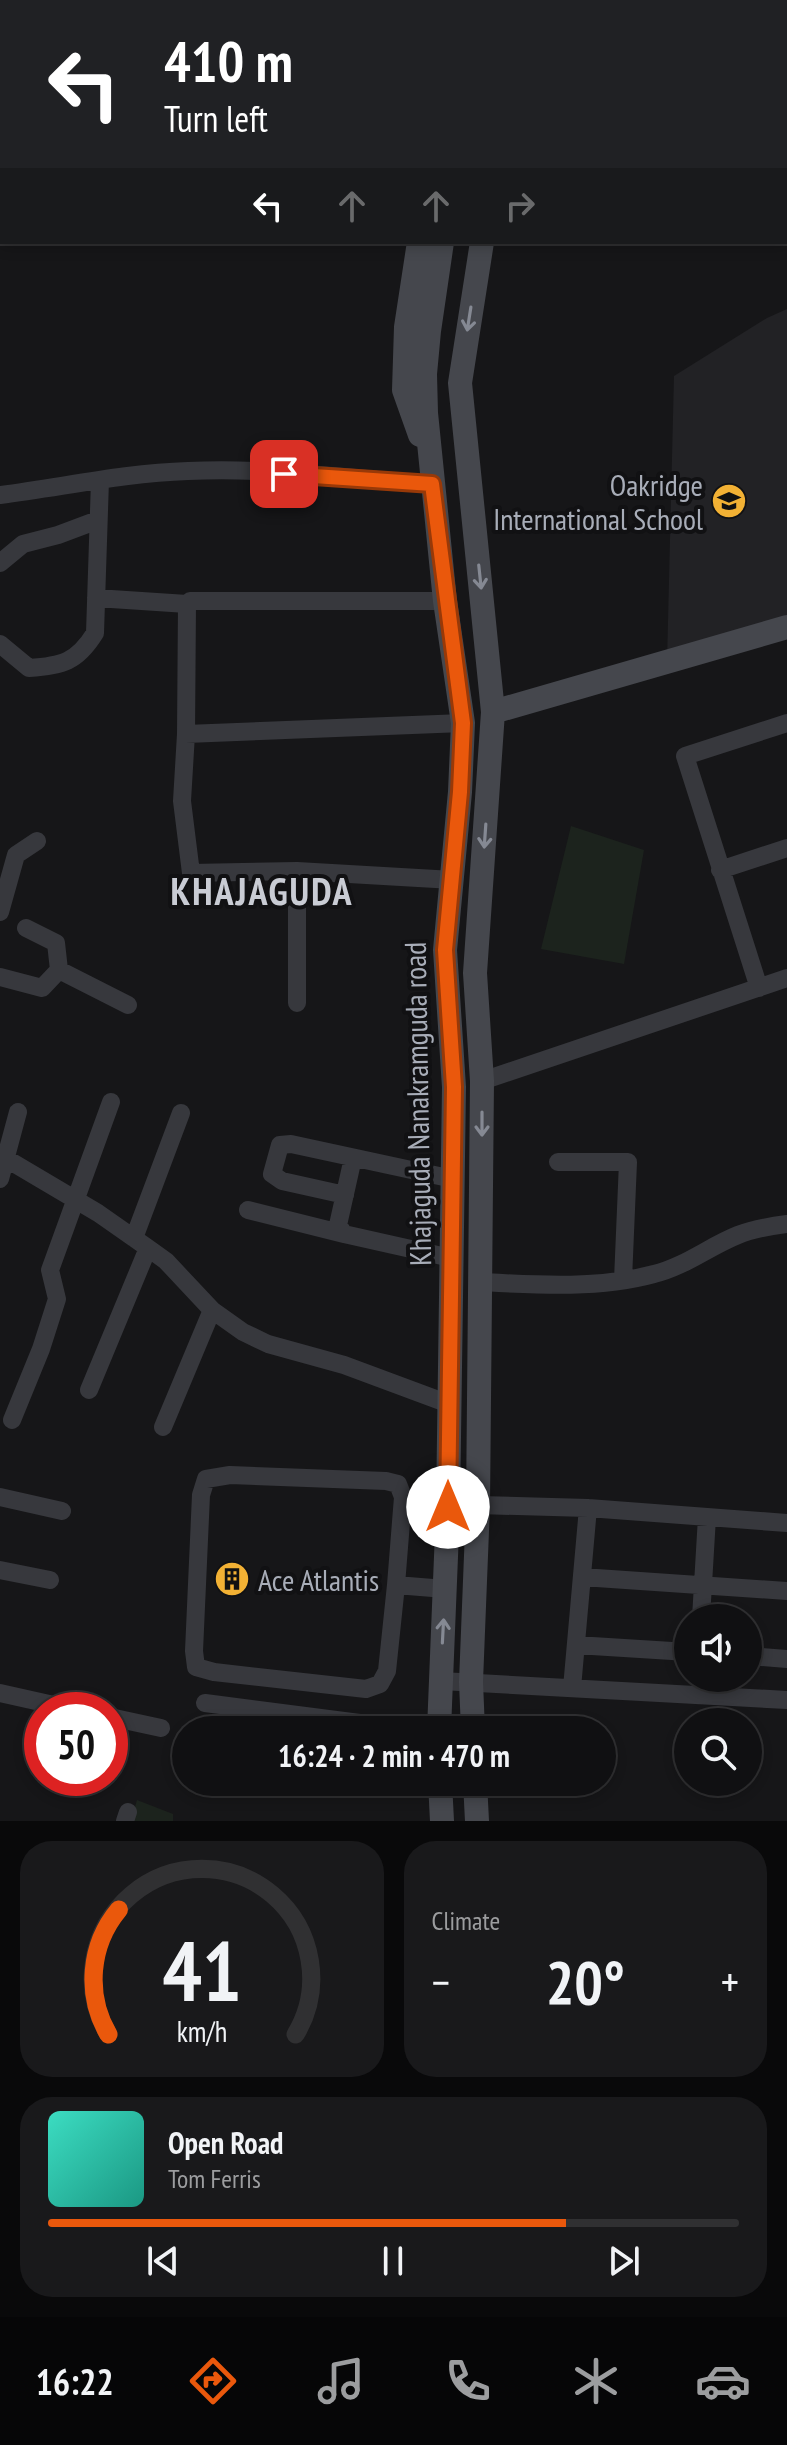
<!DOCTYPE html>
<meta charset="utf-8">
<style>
:root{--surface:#101012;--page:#19191b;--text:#f1f3f6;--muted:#9c9d9f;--line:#303032;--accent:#ea580c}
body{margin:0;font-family:"PT Sans Narrow",sans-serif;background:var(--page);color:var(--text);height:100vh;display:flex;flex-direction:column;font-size:30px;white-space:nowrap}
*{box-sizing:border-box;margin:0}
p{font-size:26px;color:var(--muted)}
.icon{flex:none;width:44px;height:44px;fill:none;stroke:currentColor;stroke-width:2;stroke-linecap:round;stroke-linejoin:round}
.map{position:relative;height:1821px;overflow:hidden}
.panel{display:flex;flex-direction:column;gap:20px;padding:20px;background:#09090a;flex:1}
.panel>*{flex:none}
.banner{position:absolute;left:0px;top:0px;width:788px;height:244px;box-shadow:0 4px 12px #0003,0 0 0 2px var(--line);background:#202124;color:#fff;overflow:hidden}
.buttons{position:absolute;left:674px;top:1604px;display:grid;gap:16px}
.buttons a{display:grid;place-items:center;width:88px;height:88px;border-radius:50%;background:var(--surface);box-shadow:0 4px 12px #0003,0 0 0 2px var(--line);font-size:40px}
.speed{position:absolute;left:24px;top:1692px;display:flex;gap:16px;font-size:40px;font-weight:700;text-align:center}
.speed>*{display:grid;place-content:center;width:104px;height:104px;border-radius:50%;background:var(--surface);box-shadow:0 4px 12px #0003,0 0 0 2px var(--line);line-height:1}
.speed .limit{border:12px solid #d22;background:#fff;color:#111}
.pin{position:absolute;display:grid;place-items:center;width:68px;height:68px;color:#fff;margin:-34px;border-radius:16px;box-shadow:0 4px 12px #0006}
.me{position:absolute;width:88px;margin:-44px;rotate:0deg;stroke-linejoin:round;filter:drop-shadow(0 0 6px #0008)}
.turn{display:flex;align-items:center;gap:28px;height:168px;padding:0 32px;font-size:36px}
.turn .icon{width:104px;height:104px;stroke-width:2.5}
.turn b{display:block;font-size:56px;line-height:68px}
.lanes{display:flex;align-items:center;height:76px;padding:0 32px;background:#0003;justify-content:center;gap:40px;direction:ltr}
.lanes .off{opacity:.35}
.big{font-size:60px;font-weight:600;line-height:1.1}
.panel .widget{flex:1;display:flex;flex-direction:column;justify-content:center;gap:12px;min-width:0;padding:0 28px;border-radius:32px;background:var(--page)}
.panel .dial{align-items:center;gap:0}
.dial svg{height:208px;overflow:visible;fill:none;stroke:var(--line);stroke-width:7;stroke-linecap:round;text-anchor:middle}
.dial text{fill:var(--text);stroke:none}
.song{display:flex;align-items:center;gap:24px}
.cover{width:96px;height:96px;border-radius:12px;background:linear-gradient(135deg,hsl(170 70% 55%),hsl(170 70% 35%))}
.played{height:8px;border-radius:4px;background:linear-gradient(90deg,var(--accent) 75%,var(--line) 75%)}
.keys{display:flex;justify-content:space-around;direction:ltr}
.heat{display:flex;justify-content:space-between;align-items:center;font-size:44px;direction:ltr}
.panel .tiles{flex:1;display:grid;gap:20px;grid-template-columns:1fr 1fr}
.widget:last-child{grid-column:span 2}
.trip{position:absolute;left:172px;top:1716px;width:444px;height:80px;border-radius:40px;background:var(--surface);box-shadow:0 4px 12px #0003,0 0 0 2px var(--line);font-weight:600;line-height:80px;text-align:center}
.dock{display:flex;height:128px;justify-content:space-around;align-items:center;background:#060607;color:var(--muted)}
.dock .icon{width:56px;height:56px}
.dock .current{color:var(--accent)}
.dock b{font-size:36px;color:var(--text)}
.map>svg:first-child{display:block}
</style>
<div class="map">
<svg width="787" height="1821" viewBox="0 0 787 1821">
<rect width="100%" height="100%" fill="#161618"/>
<path fill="#222225" d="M787,309v318l-120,36 7,-287 93,-58z"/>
<path fill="#1c231d" d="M571,826l73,24 -20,114 -83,-15z
M137,1800l36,14v7h-42z"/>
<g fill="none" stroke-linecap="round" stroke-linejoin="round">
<path stroke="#37383d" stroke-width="18" d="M0,495c63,-8 125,-22 188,-24 81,-4 163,8 244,13
M0,563l23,-19 35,-9 40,-15
M96,598l91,6 3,-3h255
M187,604l-1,130 -4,67 9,72 106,-2 156,9
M0,644l29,24c33,-2 48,-6 66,-35l5,-153
M186,734l277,-11
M720,870l67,-22
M297,871v132
M0,912l16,-57 21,-14
M26,928l30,15 3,27 69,35
M0,977l42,11 17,-18
M759,988l-74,-232 102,-33
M482,1081l305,-103
M0,1155l98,58 50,35 18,13 46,49 31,22 25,12 76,21 105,39
M353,1158l-15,67 6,9 107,24
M558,1162h70l-5,118
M0,1179l18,-67
M345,1195l-63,-14 -10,-7 8,-29 11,-1 162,35
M248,1210l96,24
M134,1238l47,-125
M481,1282c56,3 118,7 173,-8 30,-7 56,-28 84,-39 15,-6 33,-9 49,-11
M89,1390l59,-142
M12,1420l29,-71 16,-50 -7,-29 61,-168
M163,1427l49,-117
M0,1497l62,14
M478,1505l110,3 199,15
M0,1570l50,10
M582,1577l205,14
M396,1585l7,-88 -5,-13 -12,-3 -156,-6 -24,4 -5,16 -7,156 2,16 18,5 152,17 14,-5 7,-13 9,-86 49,4
M701,1618l6,-101
M576,1645l112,7
M748,1656l39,3
M441,1681l346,19
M572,1688l16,-180
M0,1693l76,17
M205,1703l209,27
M110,1717l51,11
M125,1821l3,-9"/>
<path stroke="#45474d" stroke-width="24" d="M474,2l1,-2
M501,2v-2
M533,2l1,-2
M419,242l-13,85 -2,63 16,45
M493,712l294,-85
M439,1730l9,-223 6,-420 -9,-137 15,-158 3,-69 -18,-122 -19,-188 -1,-39 4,-43 13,-89
M473,1730l-2,-48 7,-177 4,-424 -7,-108 18,-261 -33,-329 22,-141
M440,1782l2,39
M475,1782l2,39"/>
</g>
<defs><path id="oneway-shaft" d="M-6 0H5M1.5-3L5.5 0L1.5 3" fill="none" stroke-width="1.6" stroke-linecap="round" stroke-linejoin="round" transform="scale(2)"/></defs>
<g stroke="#858993">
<use href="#oneway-shaft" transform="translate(469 319) rotate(99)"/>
<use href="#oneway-shaft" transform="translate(480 577) rotate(84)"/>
<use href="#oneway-shaft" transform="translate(485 836) rotate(94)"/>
<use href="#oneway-shaft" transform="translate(482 1124) rotate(90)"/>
<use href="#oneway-shaft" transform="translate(443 1631) rotate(-87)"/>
</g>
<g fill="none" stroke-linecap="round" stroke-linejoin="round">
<g stroke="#983908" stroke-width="20">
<path id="route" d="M284,474l148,10 31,239 -3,69 -15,158 9,137 -6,420"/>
</g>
<use href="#route" stroke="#ea580c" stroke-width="14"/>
</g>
<defs>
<g id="school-disc" transform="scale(1.8)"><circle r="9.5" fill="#f2b134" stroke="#111113"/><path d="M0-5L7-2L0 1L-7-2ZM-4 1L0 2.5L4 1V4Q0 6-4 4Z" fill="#111"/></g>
<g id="building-disc" transform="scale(1.8)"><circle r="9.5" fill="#f2b134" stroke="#111113"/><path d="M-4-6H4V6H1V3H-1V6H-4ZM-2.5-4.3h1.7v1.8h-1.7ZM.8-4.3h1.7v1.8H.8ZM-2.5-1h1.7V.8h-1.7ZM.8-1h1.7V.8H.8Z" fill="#111"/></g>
</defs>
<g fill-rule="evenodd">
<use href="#school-disc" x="729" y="501"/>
<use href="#building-disc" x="232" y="1579"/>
</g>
<g text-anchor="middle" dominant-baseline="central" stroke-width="8" stroke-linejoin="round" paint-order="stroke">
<g font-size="30" fill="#a8adb8" stroke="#111113" text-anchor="end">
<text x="703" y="484">Oakridge<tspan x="703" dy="34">International School</tspan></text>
<text x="258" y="1579" text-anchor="start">Ace Atlantis</text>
</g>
<g font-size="30" fill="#a8adb8" stroke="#111113">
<text transform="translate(417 1104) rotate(-91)">Khajaguda Nanakramguda road</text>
</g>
<g font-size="38" font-weight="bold" letter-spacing="2" fill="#c9ccd4" stroke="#111113">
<text x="262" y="890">KHAJAGUDA</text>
</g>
</g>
</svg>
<div class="buttons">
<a><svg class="icon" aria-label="sound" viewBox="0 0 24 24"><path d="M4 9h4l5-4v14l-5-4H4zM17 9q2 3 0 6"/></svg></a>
<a><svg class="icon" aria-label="search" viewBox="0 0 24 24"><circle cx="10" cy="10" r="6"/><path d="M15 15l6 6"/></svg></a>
</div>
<div class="speed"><div class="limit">50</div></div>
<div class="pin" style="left:284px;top:474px;background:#d93025"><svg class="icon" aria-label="arrive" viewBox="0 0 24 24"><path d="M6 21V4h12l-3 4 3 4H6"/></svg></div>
<svg class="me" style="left:448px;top:1507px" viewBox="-20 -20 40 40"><circle r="19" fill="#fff"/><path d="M0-13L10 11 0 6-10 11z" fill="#ea580c"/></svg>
<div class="trip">16:24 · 2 min · 470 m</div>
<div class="banner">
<div class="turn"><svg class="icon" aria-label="left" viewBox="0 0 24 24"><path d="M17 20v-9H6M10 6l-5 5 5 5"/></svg><div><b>410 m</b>Turn left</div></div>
<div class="lanes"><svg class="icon" aria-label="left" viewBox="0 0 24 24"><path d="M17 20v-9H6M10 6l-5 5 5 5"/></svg><svg class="icon off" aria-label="ahead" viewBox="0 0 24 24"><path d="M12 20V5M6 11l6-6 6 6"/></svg><svg class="icon off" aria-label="ahead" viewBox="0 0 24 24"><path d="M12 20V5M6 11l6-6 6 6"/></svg><svg class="icon off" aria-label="right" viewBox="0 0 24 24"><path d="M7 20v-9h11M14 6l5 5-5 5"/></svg></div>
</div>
</div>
<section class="panel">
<div class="tiles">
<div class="widget dial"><svg viewBox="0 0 100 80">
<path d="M14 69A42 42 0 1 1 86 69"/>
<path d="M14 69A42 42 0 0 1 18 21" stroke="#ea580c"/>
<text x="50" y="56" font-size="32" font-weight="700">41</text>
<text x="50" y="72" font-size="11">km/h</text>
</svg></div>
<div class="widget"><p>Climate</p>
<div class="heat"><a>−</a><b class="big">20°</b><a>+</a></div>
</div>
<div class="widget">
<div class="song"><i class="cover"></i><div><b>Open Road</b><p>Tom Ferris</p></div></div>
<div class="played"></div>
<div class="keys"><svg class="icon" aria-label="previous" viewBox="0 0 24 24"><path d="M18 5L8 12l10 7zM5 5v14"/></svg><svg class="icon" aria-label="pause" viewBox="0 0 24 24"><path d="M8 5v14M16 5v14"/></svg><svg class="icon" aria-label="next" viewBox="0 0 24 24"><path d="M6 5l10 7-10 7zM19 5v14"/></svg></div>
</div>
</div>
</section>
<nav class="dock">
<b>16:22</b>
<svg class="icon current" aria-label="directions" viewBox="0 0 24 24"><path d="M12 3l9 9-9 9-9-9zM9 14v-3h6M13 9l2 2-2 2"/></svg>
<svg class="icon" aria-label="music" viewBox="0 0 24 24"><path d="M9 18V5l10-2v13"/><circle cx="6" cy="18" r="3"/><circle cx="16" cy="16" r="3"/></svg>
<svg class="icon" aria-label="phone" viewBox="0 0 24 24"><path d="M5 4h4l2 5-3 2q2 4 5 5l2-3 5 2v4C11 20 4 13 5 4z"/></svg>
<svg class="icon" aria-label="climate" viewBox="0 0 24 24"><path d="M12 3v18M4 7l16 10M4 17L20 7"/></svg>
<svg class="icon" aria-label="car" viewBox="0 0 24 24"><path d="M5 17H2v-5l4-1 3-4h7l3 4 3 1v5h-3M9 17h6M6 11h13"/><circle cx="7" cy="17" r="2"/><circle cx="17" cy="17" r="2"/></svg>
</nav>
